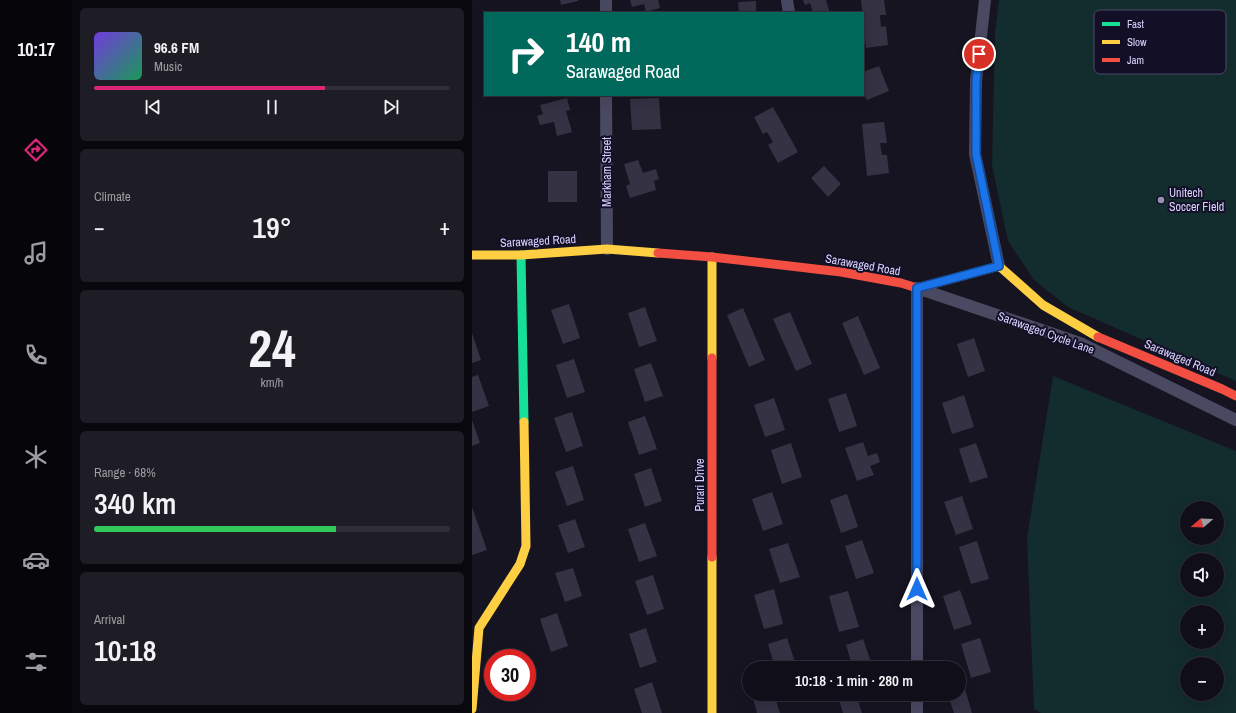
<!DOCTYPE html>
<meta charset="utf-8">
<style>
:root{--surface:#100f19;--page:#1e1d26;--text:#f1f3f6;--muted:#9c9ca2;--line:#302f38;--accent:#db2777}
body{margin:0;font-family:"Archivo Narrow",sans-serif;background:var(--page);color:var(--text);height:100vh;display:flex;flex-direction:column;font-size:15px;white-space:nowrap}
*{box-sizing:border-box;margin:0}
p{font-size:13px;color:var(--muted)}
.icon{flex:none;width:22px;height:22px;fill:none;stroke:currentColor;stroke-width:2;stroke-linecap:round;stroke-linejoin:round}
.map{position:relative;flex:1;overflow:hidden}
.sheet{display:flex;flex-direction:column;gap:8px;padding:8px;background:#09080e;width:400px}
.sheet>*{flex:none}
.top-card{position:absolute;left:12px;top:12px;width:380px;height:84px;border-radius:0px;box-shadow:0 4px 16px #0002,0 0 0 1px var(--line);background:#00695c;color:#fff;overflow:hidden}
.needle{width:26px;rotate:251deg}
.tools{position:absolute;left:708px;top:501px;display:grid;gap:8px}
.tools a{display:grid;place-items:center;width:44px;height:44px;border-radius:50%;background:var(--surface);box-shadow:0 4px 16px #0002,0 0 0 1px var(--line);font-size:20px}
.speed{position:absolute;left:12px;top:649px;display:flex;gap:8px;font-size:20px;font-weight:700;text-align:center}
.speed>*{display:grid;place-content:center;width:52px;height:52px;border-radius:50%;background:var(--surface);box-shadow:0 4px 16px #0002,0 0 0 1px var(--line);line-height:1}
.speed .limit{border:6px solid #d22;background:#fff;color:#111}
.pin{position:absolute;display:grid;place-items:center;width:34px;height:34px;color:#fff;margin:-17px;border:2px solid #fff;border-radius:50%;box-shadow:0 1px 4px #0007}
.me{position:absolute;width:44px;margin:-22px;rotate:0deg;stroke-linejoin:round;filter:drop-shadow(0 0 3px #0008)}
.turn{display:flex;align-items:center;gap:14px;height:84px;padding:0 16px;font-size:18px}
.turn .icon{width:52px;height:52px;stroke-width:2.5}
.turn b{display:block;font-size:28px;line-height:34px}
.big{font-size:30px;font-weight:600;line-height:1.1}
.sheet .card{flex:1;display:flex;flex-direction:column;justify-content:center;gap:6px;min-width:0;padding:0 14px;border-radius:6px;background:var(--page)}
.sheet .dial{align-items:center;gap:0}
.dial b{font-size:52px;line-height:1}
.song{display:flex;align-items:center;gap:12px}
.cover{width:48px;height:48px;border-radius:6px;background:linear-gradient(135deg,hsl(260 70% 55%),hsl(150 70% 35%))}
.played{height:4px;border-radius:2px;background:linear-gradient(90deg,var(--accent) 65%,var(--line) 65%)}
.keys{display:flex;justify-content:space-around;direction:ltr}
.heat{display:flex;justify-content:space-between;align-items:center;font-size:22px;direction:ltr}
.charge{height:6px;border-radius:3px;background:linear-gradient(90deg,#34c759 68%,var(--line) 0)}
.trip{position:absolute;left:270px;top:661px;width:224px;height:40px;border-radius:20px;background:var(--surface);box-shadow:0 4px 16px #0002,0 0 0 1px var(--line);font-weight:600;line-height:40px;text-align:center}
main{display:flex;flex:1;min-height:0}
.tab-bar{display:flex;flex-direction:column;width:72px;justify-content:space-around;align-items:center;background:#06060a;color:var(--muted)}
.tab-bar .icon{width:28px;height:28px}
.tab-bar .selected{color:var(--accent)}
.tab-bar b{font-size:18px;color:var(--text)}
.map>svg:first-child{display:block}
</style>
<main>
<nav class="tab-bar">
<b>10:17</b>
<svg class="icon selected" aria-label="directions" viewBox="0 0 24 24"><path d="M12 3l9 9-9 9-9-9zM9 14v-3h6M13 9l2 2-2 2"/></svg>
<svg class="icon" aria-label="music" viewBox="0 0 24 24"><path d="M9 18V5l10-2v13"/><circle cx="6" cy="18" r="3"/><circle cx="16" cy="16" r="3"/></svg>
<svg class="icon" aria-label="phone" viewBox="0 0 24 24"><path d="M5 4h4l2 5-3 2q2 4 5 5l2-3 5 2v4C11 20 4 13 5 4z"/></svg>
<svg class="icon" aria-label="climate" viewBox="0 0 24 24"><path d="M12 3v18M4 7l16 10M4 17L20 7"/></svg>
<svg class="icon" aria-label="car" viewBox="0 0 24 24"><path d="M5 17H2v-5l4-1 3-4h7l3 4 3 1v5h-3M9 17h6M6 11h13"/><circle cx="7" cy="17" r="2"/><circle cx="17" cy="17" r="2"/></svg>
<svg class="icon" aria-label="filters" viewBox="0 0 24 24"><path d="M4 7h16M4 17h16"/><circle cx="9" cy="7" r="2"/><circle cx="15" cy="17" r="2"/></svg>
</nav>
<section class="sheet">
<div class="card">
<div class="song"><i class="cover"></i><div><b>96.6 FM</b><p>Music</p></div></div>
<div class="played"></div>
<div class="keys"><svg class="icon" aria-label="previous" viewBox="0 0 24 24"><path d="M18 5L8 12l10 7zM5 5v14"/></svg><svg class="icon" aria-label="pause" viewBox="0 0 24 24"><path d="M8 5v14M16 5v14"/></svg><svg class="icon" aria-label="next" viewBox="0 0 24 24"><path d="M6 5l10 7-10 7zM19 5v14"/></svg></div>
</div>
<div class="card"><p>Climate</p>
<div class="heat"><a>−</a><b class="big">19°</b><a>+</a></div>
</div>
<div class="card dial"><b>24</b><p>km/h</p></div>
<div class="card"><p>Range · 68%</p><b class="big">340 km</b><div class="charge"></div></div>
<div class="card"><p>Arrival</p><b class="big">10:18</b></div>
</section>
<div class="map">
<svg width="764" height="713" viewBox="0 0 764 713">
<rect width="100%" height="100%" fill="#161421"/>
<path fill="#132c2d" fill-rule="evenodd" d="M527,0h237v381l-168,-74 -34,-27 -26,-39 -16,-75 3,-134z
M581,376l183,75v262h-195l-7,-4 -7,-171zM715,508h30v30h-30zM715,560h30v30h-30zM715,612h30v30h-30zM715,664h30v30h-30z"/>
<path fill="#343243" d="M88,0h18v1l-17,4z
M158,0h28l2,8 -14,4 -2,-8 -12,3z
M331,0h23l4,13h-17l-3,-10 -5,2z
M389,0h23l2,15h-6l1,12 5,-1 2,19 -22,3z
M284,1v12h-17l-1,-11z
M407,66l10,25 -22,9 -4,-10v-18z
M95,98l3,12 -4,1 6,21 -15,4 -3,-14 -14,3 -3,-9 6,-2 -3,-9z
M187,98l2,31 -29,1 -2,-31z
M301,107l25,45 -20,11 -10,-18 5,-3 -6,-10 -4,2 -9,-17z
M412,122l3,21h-7l2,12h5l2,18 -22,3 -5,-52z
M166,160l5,13 13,-4 3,10 -5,2 2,9 -26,8 -4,-12 4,-2 -6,-20z
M352,166l17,18 -13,13 -17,-19z
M76,171h29v31h-29z
M97,304l11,34 -17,6 -12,-34z
M173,307l12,34 -18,6 -11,-34z
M271,308l22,52 -16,7 -22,-52z
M318,312l22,52 -16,7 -23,-52z
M386,316l22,52 -16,7 -22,-52z
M0,333l9,27 -9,3z
M502,338l11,33 -17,6 -11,-33z
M102,359l11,33 -18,6 -11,-33z
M179,363l12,33 -18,6 -11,-33z
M6,375l11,31 -17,6v-35z
M374,393l11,33 -18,6 -11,-33z
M492,395l10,32 -22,7 -10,-31z
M302,398l11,32 -20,7 -11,-32z
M100,412l11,34 -17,6 -12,-34z
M173,416l12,33 -18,6 -11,-33z
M0,420l8,23 -8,3z
M391,442l5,14 9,-3 3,9 -10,4 4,9 -17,6 -12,-33z
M319,443l11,34 -20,7 -11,-34z
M504,443l12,34 -18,6 -11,-34z
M101,466l11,34 -17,6 -12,-34z
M179,468l11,33 -17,6 -11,-33z
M300,492l11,32 -20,7 -11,-32z
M375,494l11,33 -17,6 -11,-33z
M490,496l11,33 -17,6 -12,-33z
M0,507l15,43 -15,5z
M103,519l10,28 -17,6 -10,-28z
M173,523l12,33 -18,6 -11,-33z
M390,540l12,33 -18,6 -11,-33z
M505,541l12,38 -18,5 -12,-37z
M316,543l12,34 -20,6 -11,-34z
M101,568l9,28 -17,6 -10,-29z
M181,575l11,34 -17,6 -12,-34z
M302,589l9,35 -19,5 -10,-34z
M488,590l12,34 -18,6 -11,-34z
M376,591l11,36 -20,5 -10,-36z
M85,613l11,33 -17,6 -11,-33z
M174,628l11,34 -17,6 -11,-34z
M315,638l10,30h-22l-7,-24z
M508,638l11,34 -20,6 -10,-34z
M391,639l10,29h-20l-7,-23z
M54,653l10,29 -9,3v-27h-16z
M180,682l10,31h-20l-8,-24z
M493,689l7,24h-18l-6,-18 11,-1v-3z
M280,694h22l6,19h-23z
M365,694h19l6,19h-19z"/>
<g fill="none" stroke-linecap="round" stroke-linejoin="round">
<path stroke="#4a4962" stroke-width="12" d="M134,0v13
M315,0l2,13
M513,0l-9,81 -1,73 24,112
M134,95l1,154
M445,288v380
M445,288l163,55 156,77
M445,694v19"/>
<path stroke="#16e098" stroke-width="9" d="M49,255l3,167"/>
<path stroke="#ffcf43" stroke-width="9" d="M0,255h49l86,-6 51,4
M240,257v101
M468,282l59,-16 44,39 55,32
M240,557v156
M0,709l7,-81 41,-64 6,-18 -2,-124"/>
<path stroke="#f24e42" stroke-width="9" d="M186,253l54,4 129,15 60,11 16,5 23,-6
M626,337l124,52 14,7
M240,358v199"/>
</g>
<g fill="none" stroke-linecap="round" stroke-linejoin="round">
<g stroke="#114b97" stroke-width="10">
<path id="route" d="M445,589v-301l82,-22 -23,-112v-72l3,-28"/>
</g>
<use href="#route" stroke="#1a73e8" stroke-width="7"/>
</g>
<circle fill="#9591b1" stroke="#130f26" stroke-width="1.5" cx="689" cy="200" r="4"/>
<g text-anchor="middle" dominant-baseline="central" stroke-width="4" stroke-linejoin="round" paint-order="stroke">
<g font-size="12" fill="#d9d4ff" stroke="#130f26">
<text transform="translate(135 172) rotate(-90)">Markham Street</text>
<text transform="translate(66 241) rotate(-3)">Sarawaged Road</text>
<text transform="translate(391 265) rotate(10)">Sarawaged Road</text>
<text transform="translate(574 333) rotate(20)">Sarawaged Cycle Lane</text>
<text transform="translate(708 358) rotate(23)">Sarawaged Road</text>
<text transform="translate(228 485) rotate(-90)">Purari Drive</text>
</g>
<g font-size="12" fill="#d9d4ff" stroke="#130f26" text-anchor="start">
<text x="697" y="193">Unitech<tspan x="697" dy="14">Soccer Field</tspan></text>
</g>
</g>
<rect x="622" y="10" width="132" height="64" rx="6" fill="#130f26" stroke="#4e4a67" stroke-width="1"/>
<rect x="630" y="22" width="18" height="4" fill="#16e098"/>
<rect x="630" y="40" width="18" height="4" fill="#ffcf43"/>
<rect x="630" y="58" width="18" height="4" fill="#f24e42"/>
<g font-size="11" fill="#d9d4ff">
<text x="655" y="28">Fast</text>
<text x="655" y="46">Slow</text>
<text x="655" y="64">Jam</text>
</g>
</svg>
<div class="tools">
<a><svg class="needle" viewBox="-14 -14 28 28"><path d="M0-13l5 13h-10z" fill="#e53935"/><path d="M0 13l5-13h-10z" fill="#9c9ca2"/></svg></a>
<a><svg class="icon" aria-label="sound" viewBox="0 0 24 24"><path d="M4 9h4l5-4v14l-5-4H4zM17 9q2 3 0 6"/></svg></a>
<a>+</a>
<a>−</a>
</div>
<div class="speed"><div class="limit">30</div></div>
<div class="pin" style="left:507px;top:54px;background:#d93025"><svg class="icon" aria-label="arrive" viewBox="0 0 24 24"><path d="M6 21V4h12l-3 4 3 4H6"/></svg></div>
<svg class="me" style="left:445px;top:589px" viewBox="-20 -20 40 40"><path d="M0-17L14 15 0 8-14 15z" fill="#1a73e8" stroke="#fff" stroke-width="4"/></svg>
<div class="trip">10:18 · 1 min · 280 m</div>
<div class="top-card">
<div class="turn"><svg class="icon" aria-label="right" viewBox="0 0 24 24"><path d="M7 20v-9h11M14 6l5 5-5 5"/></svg><div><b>140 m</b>Sarawaged Road</div></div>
</div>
</div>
</main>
